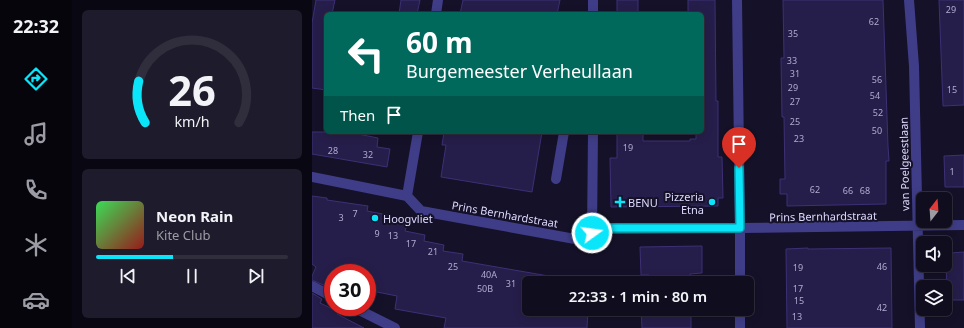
<!DOCTYPE html>
<meta charset="utf-8">
<style>
:root{--surface:#100d1f;--page:#1e1b2c;--text:#f1f3f6;--muted:#9c9ca4;--line:#302d3d;--accent:#0be5f9}
body{margin:0;font-family:"Noto Sans",sans-serif;background:var(--page);color:var(--text);height:100vh;display:flex;flex-direction:column;font-size:15px;white-space:nowrap}
*{box-sizing:border-box;margin:0}
p{font-size:13px;color:var(--muted)}
.icon{flex:none;width:22px;height:22px;fill:none;stroke:currentColor;stroke-width:2;stroke-linecap:round;stroke-linejoin:round}
.map{position:relative;flex:1;overflow:hidden}
.drawer{display:flex;flex-direction:column;gap:10px;padding:10px;background:#090711;width:240px}
.drawer>*{flex:none}
.hud{position:absolute;left:12px;top:12px;width:380px;height:122px;border-radius:6px;box-shadow:0 2px 10px #0003,0 0 0 1px var(--line);background:#00695c;color:#fff;overflow:hidden}
.needle{width:26px;rotate:17deg}
.fabs{position:absolute;left:604px;top:192px;display:grid;gap:8px}
.fabs a{display:grid;place-items:center;width:36px;height:36px;border-radius:6px;background:var(--surface);box-shadow:0 2px 10px #0003,0 0 0 1px var(--line);font-size:20px}
.speed{position:absolute;left:12px;top:264px;display:flex;gap:8px;font-size:20px;font-weight:700;text-align:center}
.speed>*{display:grid;place-content:center;width:52px;height:52px;border-radius:50%;background:var(--surface);box-shadow:0 2px 10px #0003,0 0 0 1px var(--line);line-height:1}
.speed .limit{border:6px solid #d22;background:#fff;color:#111}
.pin{position:absolute;display:grid;place-items:center;width:34px;height:34px;color:#fff;margin:-41px -17px;border-radius:50% 50% 50% 0;rotate:-45deg;box-shadow:0 0 4px #0007}
.pin .icon{rotate:45deg}
.me{position:absolute;width:44px;margin:-22px;rotate:76deg;stroke-linejoin:round;filter:drop-shadow(0 0 3px #0008)}
.turn{display:flex;align-items:center;gap:14px;height:84px;padding:0 16px;font-size:18px}
.turn .icon{width:52px;height:52px;stroke-width:2.5}
.turn b{display:block;font-size:28px;line-height:34px}
.then{display:flex;align-items:center;height:38px;padding:0 16px;background:#0003;gap:8px;font-size:15px}
.drawer .widget{flex:1;display:flex;flex-direction:column;justify-content:center;gap:6px;min-width:0;padding:0 14px;border-radius:6px;background:var(--page)}
.drawer .dial{align-items:center;gap:0}
.dial svg{height:104px;overflow:visible;fill:none;stroke:var(--line);stroke-width:7;stroke-linecap:round;text-anchor:middle}
.dial text{fill:var(--text);stroke:none}
.song{display:flex;align-items:center;gap:12px}
.cover{width:48px;height:48px;border-radius:6px;background:linear-gradient(135deg,hsl(130 70% 55%),hsl(0 70% 35%))}
.played{height:4px;border-radius:2px;background:linear-gradient(90deg,var(--accent) 40%,var(--line) 40%)}
.keys{display:flex;justify-content:space-around;direction:ltr}
.trip{position:absolute;left:210px;top:276px;width:232px;height:40px;border-radius:6px;background:var(--surface);box-shadow:0 2px 10px #0003,0 0 0 1px var(--line);font-weight:600;line-height:40px;text-align:center}
main{display:flex;flex:1;min-height:0}
.tab-bar{display:flex;flex-direction:column;width:72px;justify-content:space-around;align-items:center;background:#06050c;color:var(--muted)}
.tab-bar .icon{width:28px;height:28px}
.tab-bar .selected{color:var(--accent)}
.tab-bar b{font-size:18px;color:var(--text)}
.map>svg:first-child{display:block}
</style>
<main>
<nav class="tab-bar">
<b>22:32</b>
<svg class="icon selected" aria-label="directions" viewBox="0 0 24 24"><path d="M12 3l9 9-9 9-9-9zM9 14v-3h6M13 9l2 2-2 2"/></svg>
<svg class="icon" aria-label="music" viewBox="0 0 24 24"><path d="M9 18V5l10-2v13"/><circle cx="6" cy="18" r="3"/><circle cx="16" cy="16" r="3"/></svg>
<svg class="icon" aria-label="phone" viewBox="0 0 24 24"><path d="M5 4h4l2 5-3 2q2 4 5 5l2-3 5 2v4C11 20 4 13 5 4z"/></svg>
<svg class="icon" aria-label="climate" viewBox="0 0 24 24"><path d="M12 3v18M4 7l16 10M4 17L20 7"/></svg>
<svg class="icon" aria-label="car" viewBox="0 0 24 24"><path d="M5 17H2v-5l4-1 3-4h7l3 4 3 1v5h-3M9 17h6M6 11h13"/><circle cx="7" cy="17" r="2"/><circle cx="17" cy="17" r="2"/></svg>
</nav>
<section class="drawer">
<div class="widget dial"><svg viewBox="0 0 100 80">
<path d="M14 69A42 42 0 1 1 86 69"/>
<path d="M14 69A42 42 0 0 1 9 37" stroke="#0be5f9"/>
<text x="50" y="56" font-size="32" font-weight="700">26</text>
<text x="50" y="72" font-size="11">km/h</text>
</svg></div>
<div class="widget">
<div class="song"><i class="cover"></i><div><b>Neon Rain</b><p>Kite Club</p></div></div>
<div class="played"></div>
<div class="keys"><svg class="icon" aria-label="previous" viewBox="0 0 24 24"><path d="M18 5L8 12l10 7zM5 5v14"/></svg><svg class="icon" aria-label="pause" viewBox="0 0 24 24"><path d="M8 5v14M16 5v14"/></svg><svg class="icon" aria-label="next" viewBox="0 0 24 24"><path d="M6 5l10 7-10 7zM19 5v14"/></svg></div>
</div>
</section>
<div class="map">
<svg width="652" height="328" viewBox="0 0 652 328">
<rect width="100%" height="100%" fill="#151129"/>
<path fill="#261e4a" stroke="#3d3075" d="M4,0h19l-3,14h-6v76l-14,-2v-65z
M89,0h19l-3,14h-18z
M151,0h97l-3,14h-97z
M305,0h21v14h-21z
M376,0h27l1,101h2v56h4l1,41h-5v8l-107,1 -1,-49h7v-26h20v1h6v8h47v-2h6v-7h6v-118h-14z
M471,0h100l5,146 1,15h-3v43l-99,2v-12h-7v-15h5l-1,-62h-2l-1,-59h3z
M627,0h25v105l-21,1z
M0,132h36l30,6 -1,9 13,2 -3,18 -75,-13z
M132,132h98l-10,60 -91,-15 5,-32h-4z
M652,155v32h-19l-1,-31z
M0,196l15,2v2l41,6 -1,5 21,4 -1,6 20,4 -2,6 20,4 -1,6 20,4 -1,6 20,3 -1,7 127,22h-60v26h59l-1,19h-143l2,-10 -51,-9 2,-13 -30,-6v-17h-34v4l-5,10 -16,-7v-4l4,-9 -4,-3z
M390,246v27l-12,1v9h-41v-8h-8l-1,-28z
M496,248v1l83,-1 1,80h-105l-1,-79z
M652,252v48h-17l-1,-42 4,-1v-4z
M0,293l10,6 -2,4 19,9 -2,2 27,14h-52z
M329,309h50v19h-49z"/>
<g fill="none" stroke-linecap="round" stroke-linejoin="round">
<path stroke="#3f3d87" stroke-width="10" d="M281,0v14
M425,0l3,228v55
M597,0l5,66 6,262
M124,14l2,-14
M0,177l95,19 14,15 154,28 34,-10 131,-1 224,-3
M244,179l8,-47
M95,196l11,-64
M280,233l1,-101
M0,286l21,11
M41,307l42,21
M428,328v-19"/>
</g>
<g fill="none" stroke-linecap="round" stroke-linejoin="round">
<g stroke="#0795a2" stroke-width="10">
<path id="route" d="M280,233l17,-5h131l-1,-60"/>
</g>
<use href="#route" stroke="#0be5f9" stroke-width="7"/>
</g>
<g fill="#0be5f9" stroke="#151129" stroke-width="1.5">
<path d="M306 196h4v4h4v4h-4v4h-4v-4h-4v-4h4z"/>
<circle cx="400" cy="202" r="4"/>
<circle cx="63" cy="218" r="4"/>
</g>
<g text-anchor="middle" dominant-baseline="central" stroke-width="4" stroke-linejoin="round" paint-order="stroke">
<g font-size="9" fill="#b0abd1">
<text x="639" y="9">29</text>
<text x="562" y="21">62</text>
<text x="481" y="33">35</text>
<text x="480" y="60">33</text>
<text x="483" y="73">31</text>
<text x="565" y="79">56</text>
<text x="481" y="87">29</text>
<text x="640" y="89">15</text>
<text x="563" y="95">54</text>
<text x="483" y="101">27</text>
<text x="566" y="112">52</text>
<text x="483" y="121">25</text>
<text x="565" y="130">50</text>
<text x="487" y="138">23</text>
<text x="316" y="147">19</text>
<text x="21" y="150">28</text>
<text x="56" y="154">32</text>
<text x="640" y="171">1</text>
<text x="503" y="189">62</text>
<text x="536" y="190">66</text>
<text x="553" y="190">68</text>
<text x="43" y="213">7</text>
<text x="29" y="217">3</text>
<text x="65" y="233">9</text>
<text x="81" y="235">13</text>
<text x="99" y="243">17</text>
<text x="121" y="251">21</text>
<text x="141" y="266">25</text>
<text x="570" y="266">46</text>
<text x="486" y="267">19</text>
<text x="177" y="274">40A</text>
<text x="199" y="283">31</text>
<text x="173" y="288">50B</text>
<text x="486" y="288">17</text>
<text x="487" y="300">15</text>
<text x="570" y="307">42</text>
<text x="485" y="316">13</text>
</g>
<g font-size="11" fill="#dedafe" stroke="#151129">
<text transform="translate(592 164) rotate(-91)">van Poelgeestlaan</text>
<text transform="translate(193 214) rotate(10)">Prins Bernhardstraat</text>
<text transform="translate(511 216) rotate(-1)">Prins Bernhardstraat</text>
</g>
<g font-size="11" fill="#dedafe" stroke="#151129" text-anchor="start">
<text x="392" y="196" text-anchor="end">Pizzeria<tspan x="392" dy="13">Etna</tspan></text>
<text x="316" y="202">BENU</text>
<text x="71" y="218">Hoogvliet</text>
</g>
</g>
</svg>
<div class="fabs">
<a><svg class="needle" viewBox="-14 -14 28 28"><path d="M0-13l5 13h-10z" fill="#e53935"/><path d="M0 13l5-13h-10z" fill="#9c9ca4"/></svg></a>
<a><svg class="icon" aria-label="sound" viewBox="0 0 24 24"><path d="M4 9h4l5-4v14l-5-4H4zM17 9q2 3 0 6"/></svg></a>
<a><svg class="icon" aria-label="layers" viewBox="0 0 24 24"><path d="M12 4l9 5-9 5-9-5zM3 14l9 5 9-5"/></svg></a>
</div>
<div class="speed"><div class="limit">30</div></div>
<div class="pin" style="left:427px;top:168px;background:#d93025"><svg class="icon" aria-label="arrive" viewBox="0 0 24 24"><path d="M6 21V4h12l-3 4 3 4H6"/></svg></div>
<svg class="me" style="left:280px;top:233px" viewBox="-20 -20 40 40"><circle r="17" fill="#0be5f9" stroke="#fff" stroke-width="3"/><path d="M0-11L8 9 0 5-8 9z" fill="#fff"/></svg>
<div class="trip">22:33 · 1 min · 80 m</div>
<div class="hud">
<div class="turn"><svg class="icon" aria-label="left" viewBox="0 0 24 24"><path d="M17 20v-9H6M10 6l-5 5 5 5"/></svg><div><b>60 m</b>Burgemeester Verheullaan</div></div>
<div class="then">Then<svg class="icon" aria-label="arrive" viewBox="0 0 24 24"><path d="M6 21V4h12l-3 4 3 4H6"/></svg></div>
</div>
</div>
</main>
